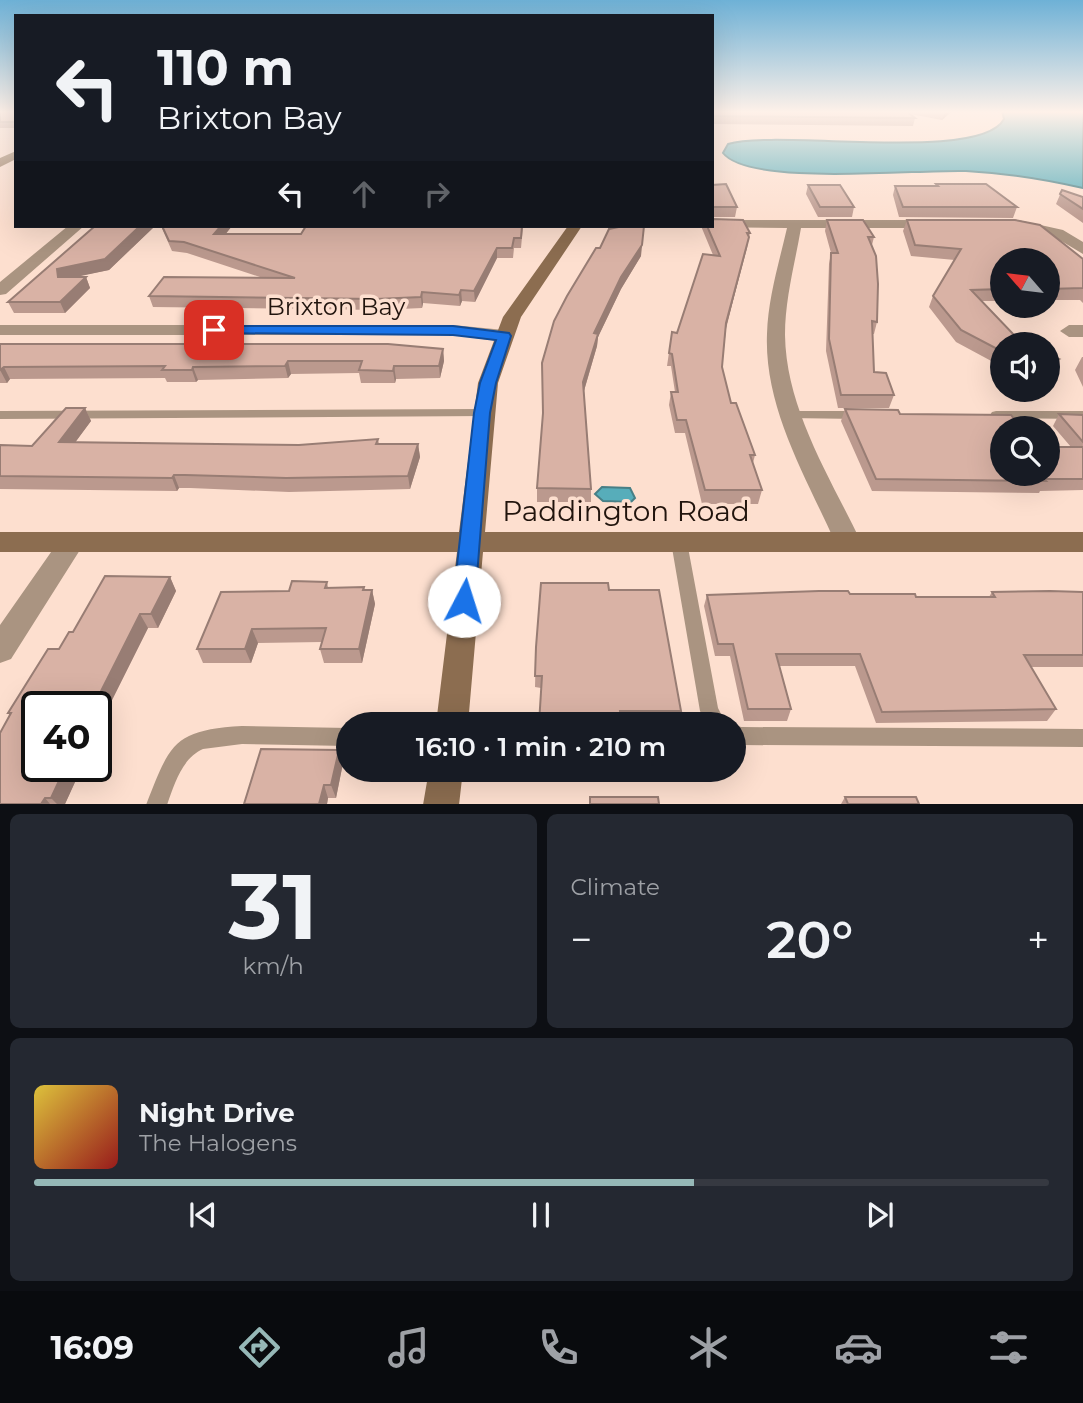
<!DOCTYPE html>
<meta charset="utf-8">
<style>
:root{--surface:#171b24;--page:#242831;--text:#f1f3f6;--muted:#9ea1a6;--line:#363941;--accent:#96b8b7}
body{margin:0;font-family:Montserrat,sans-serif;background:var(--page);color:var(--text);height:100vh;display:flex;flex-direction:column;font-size:26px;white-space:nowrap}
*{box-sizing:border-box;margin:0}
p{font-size:23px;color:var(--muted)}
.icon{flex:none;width:38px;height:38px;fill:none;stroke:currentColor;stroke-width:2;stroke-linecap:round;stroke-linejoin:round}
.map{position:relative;height:804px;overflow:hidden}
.drawer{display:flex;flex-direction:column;gap:10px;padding:10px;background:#0d0f14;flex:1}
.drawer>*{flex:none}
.guide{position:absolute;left:14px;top:14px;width:700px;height:214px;border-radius:0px;box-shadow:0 7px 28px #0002;background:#171b24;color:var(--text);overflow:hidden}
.needle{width:46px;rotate:298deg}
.tools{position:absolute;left:990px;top:248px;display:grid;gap:14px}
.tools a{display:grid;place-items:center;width:70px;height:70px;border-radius:50%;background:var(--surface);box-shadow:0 7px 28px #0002;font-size:35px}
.speed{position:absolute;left:21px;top:691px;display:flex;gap:14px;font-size:35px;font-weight:700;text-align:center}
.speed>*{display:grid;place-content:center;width:91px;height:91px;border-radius:50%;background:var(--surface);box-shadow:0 7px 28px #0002;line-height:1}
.speed .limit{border:4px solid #111;border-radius:10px;background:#fff;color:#111}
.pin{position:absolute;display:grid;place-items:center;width:60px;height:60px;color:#fff;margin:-30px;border-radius:14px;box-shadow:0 4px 10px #0006}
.me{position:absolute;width:77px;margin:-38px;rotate:5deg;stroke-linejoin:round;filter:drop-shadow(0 0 5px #0008)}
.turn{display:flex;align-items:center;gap:24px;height:147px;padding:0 28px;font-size:32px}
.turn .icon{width:91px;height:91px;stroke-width:2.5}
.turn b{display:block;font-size:49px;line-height:60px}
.lanes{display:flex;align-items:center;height:66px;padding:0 28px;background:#0003;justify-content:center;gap:35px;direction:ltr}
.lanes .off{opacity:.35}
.big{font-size:52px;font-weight:600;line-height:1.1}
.drawer .tile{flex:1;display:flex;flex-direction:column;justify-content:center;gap:10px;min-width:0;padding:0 24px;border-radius:10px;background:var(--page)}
.drawer .dial{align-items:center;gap:0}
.dial b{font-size:91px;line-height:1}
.song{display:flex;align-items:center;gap:21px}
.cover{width:84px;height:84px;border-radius:10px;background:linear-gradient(135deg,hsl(50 70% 55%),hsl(0 70% 35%))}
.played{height:7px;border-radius:4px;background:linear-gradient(90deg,var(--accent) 65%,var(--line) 65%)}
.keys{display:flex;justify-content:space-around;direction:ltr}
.heat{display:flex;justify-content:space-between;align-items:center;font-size:38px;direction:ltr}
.drawer .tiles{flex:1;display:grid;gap:10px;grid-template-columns:1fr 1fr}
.tile:last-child{grid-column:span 2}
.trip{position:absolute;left:336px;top:712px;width:410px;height:70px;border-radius:35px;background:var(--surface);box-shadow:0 7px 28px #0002;font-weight:600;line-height:70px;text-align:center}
.menu{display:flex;height:112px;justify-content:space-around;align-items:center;background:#090b0e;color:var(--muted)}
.menu .icon{width:49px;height:49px}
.menu .selected{color:var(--accent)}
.menu b{font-size:32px;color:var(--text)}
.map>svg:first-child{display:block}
</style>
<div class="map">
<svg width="1083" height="805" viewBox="0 0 1083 805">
<rect width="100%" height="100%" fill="#fddfcf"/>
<path fill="#57adba" stroke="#477f86" stroke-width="2" d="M1002,111h81v77c-39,-9 -78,-15 -117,-17 -48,-2 -216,16 -243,-18l5,-9c51,-15 253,19 276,-25z
M602,487l28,1 5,10 -4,4 -28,-1 -8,-7z"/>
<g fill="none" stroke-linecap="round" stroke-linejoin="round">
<path fill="#aa9481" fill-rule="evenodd" d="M482,409l6,4 -2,3 -486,3v-8z
M793,411h66l6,4 -6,4 -70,-1 -2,-3z
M996,411h87v8l-91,-1 -2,-3 2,-3z
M679,536l5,2 3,4 31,166 8,16h-19l-7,-13 -29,-169 3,-4z
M731,724h2l8,3 342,2v18l-342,-2 -8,-3v-18z
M242,726l106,2v18l-106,-2 -39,5c-21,9 -29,36 -36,56h-21c24,-61 27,-75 96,-79z"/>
<path fill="#aa9481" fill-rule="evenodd" d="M712,220h221l7,4 -7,4h-132c-6,35 -16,71 -16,107 1,74 45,142 76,207l-4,7 -9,3 -9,-3 -4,-7c-29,-65 -71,-134 -68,-208 1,-36 12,-71 20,-106l-80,-1 5,-1z
M1018,220l45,10 20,12v12l-30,-18 -40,-9v-6z
M68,226h16l-78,68 -6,1v-13z
M0,325h453l51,5 9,6 -9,6 -51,-7h-453z
M1083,325v12h-14l-9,-6 9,-6z
M72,532l9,3 4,7 -74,117 -11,4v-38l63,-90z"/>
<path fill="#8c6d50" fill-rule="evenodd" d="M16,151v8l-16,8v-9z
M568,226h14l-61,91 -23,66 -13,149h598v20h-600l-15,172h-32l21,-172h-457v-20h459l19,-149 25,-66z
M429,770h34l-4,35h-36z"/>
</g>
<path fill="#bb998e" d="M0,111h16v17h-16z
M712,111h240l-10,9 -32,-6 5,4 -2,8 -201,-2z
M936,184l81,23 -4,11 -114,-1 -6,-22 2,-9h41z
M712,185l25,22 -2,10h-23z
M808,185l46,22 -2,10h-34l-12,-23z
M1062,190l21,7v26l-27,-19z
M827,220l47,17 -2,8 5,77 -3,12h-2l2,38 20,23 -5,13h-51l-12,-57 3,-87 2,-11 -6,-22z
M907,220l176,39v44l-3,-3h-32v-39h-45v40h-21l21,44v31l-11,-6 3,-7 -39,-21 -27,-35 4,-11 22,-36 -44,-4 -8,-25z
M95,226h60l-46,44 -36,7h13l4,11 -25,25h-51l-6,-11z
M161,226h71l-7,8h76l5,-8h217l-2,22h-7l-1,10h-16l-22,44 -13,-1 -2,5 -37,-3 -1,5 -44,2 -225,-3 -4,-11 114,-18 -76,-25 -15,-2z
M701,226h11l38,7 -24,96 -4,38 9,36 24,52 -2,8 9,27 -4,14h-56l-17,-71h-10l-6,-28 2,-13h4l-4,-26h-4l5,-34 5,1 36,-78z
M600,248l41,8 -20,33 -23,48 -1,9 -13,45 7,98v13h-54v-14z
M0,344l443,5 1,12 -4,17 -44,1 -1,4h-34l-2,-10 -68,1 -3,4 -90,2 -2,2h-29l-2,-4 -155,1 -3,4h-7z
M1082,357h1v30l-8,-17z
M85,408l6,13 -16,21 224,3 79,-6 1,5h39l2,13 -10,32 -121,3 -99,-4h-11l-2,3 -177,-2v-44l32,1z
M845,409l55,5 103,60 68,-27 -18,-21 6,-12 24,1v75l-43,1 -1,2 -167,-2 -31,-70z
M170,577l6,14 -18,37h-10l-52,104v-25l-59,59h45l-17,38h-65l10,-88 -2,-3 65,-81z
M327,582l1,5h36l1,3h7l3,14 -13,59h-38l-4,-14 2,-7 -64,1 -7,20h-48l-6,-14 92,-58z
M609,590l72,121 -2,12h-58l-80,-35 -6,-1 1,-40z
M992,592h91v75h-52l25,42 -9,12 -171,2 -21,-57h-76l12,43 -4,12h-43l-14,-65h-15l-11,-50 3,-11 143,-1 66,3h73z
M339,750l4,13 -7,35h-8l-1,6h-83z
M845,797l74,7h-78z"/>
<path fill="#987d74" d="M945,111h7l-10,9 3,-8z
M140,226h15l-46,44 -47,10 -4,-3 -1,-8z
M221,226h11l-15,19 -3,-11z
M644,226l-3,30 -20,33 -23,48 -1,9 -14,48v-12l11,-49z
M749,237l-2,11 -23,87 2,-12z
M497,248v10l-22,44 -1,-11z
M86,277l4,11 -25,25 -5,-11z
M461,290l1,11 -2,5 -1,-11z
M422,292l1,11 -1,5 -1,-11z
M443,349l1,12 -4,17 -1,-12z
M1059,359l-7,13 -4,2v-10z
M288,361l3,13 -3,4 -3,-12z
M394,366l2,13 -1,4 -2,-12z
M4,367l6,12 -3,4 -7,-13z
M193,367l5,13 -2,2 -4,-12z
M85,408l6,13 -25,34 -7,-13z
M418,444l2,13 -10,32 -2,-13z
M174,475l5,13 -2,3 -5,-13z
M170,577l6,14 -18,37 -7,-14z
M372,590l3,14 -13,59 -3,-14z
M140,614l8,14 -52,104v-25h-3z
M252,629l6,14 -7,20 -6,-14z
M339,750l4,13 -7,35 -5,-13z
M66,766l16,1 -17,37h-8l-6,-6z
M324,785l4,13 -1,6h-8z
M45,798l5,6h-9z"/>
<path fill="#d9b2a5" stroke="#987d74" stroke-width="2" d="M0,111h16v11h-16z
M712,111h194l9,7 -203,-2z
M726,184l11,23h-24l-1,2v-24z
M936,184h50l31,23h-114l-8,-21h43z
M808,185h32l14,22h-34z
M1062,190l21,7v12l-23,-15z
M712,219l31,1 7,13h-3l2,4 -23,86 -4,44 9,36h5l19,52h-5l12,35h-57l-19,-70h-9l-6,-28h7l-6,-38 -3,-1 3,-21 5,1 26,-79 17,2 -13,-30h5z
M827,220h36l11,17h-6l8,19 2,28 -1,38 -5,-1 2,51 12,1 8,22h-53l-12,-56 2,-86h7z
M907,220h108l25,5 43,34v29l-35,1v-28h-45v28l-32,1 43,45 18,10h-29v7l-42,-22 -28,-34 28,-47 -46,-4z
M95,226h45l-35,33 -48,10 1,8h28l-26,25h-52z
M162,226h59l-7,8h87l5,-8h216l-1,12h-7l-2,10h-15l-23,43 -13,-1 -2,5 -37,-3 -1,5 -45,2 -227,-3 15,-19 131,1 -111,-36 -15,-1z
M619,226h25l-2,19 -21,32 -27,56 4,1 -15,48 8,107 -54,-1 6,-75 -1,-50 12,-42 13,-25 29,-48h4l9,-19 10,-2z
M0,344h388l55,5 -4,17h-45l-1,5 -34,-1 3,-9h-74l-3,5 -92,1 -1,3h-30l3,-4 -161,1 -4,3z
M1048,354l11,5 -11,5z
M66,408h19l-26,34 240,3 79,-6 -2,5h42l-10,32 -122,2 -101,-3h-11l-2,3 -172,-2v-31l32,1z
M845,409l53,1 2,4 111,1 11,14h-19v45h45v-27h35v32h-39l2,2 -170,-2z
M1059,414l24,1v27z
M105,576l65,1 -19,37h-11l-47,93h-56v59h29l-15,32h-6l-4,6h-41v-71l11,-20h-3l40,-64h11l10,-17h4z
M292,581l35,1 -2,6 39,-1 -1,3h9l-13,59h-39l6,-21 -74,1 -7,20h-48l24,-57 68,-1z
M541,583h67l1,7h50l22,121h-61l1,13h-82l3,-48h-7l1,-29z
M819,591h29l2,3h65l1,3h79l-3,-5 58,-1 33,1v63h-59l32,54 -174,3 -22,-58h-84l15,55h-43l-15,-65h-15l-11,-49z
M261,749l78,1 -8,35h-7l-5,19h-75z
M590,797h68l1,7h-69z
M845,797h71l3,7h-71z"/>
<linearGradient id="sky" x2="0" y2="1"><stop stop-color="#6eb1d6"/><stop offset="0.5" stop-color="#fef1e9"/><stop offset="1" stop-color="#fef1e9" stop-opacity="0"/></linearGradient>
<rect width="1083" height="224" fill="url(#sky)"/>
<path fill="#1a73e8" stroke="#114b97" stroke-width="2" d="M214,326h239l56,7 2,3 -15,47 -6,30 -15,188 -4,6 -7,3 -8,-3 -3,-6 21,-188 6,-30 16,-43 -43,-5 -244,-2 -2,-3z"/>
<g text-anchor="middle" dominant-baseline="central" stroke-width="7" stroke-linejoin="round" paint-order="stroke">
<g font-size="24" fill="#21140d" stroke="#fddfcf">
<text x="336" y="306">Brixton Bay</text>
</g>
<g font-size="28" fill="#21140d" stroke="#fddfcf">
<text x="626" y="511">Paddington Road</text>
</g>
</g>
</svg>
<div class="tools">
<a><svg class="needle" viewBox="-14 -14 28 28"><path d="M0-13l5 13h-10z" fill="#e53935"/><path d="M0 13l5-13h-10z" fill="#9ea1a6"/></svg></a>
<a><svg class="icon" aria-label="sound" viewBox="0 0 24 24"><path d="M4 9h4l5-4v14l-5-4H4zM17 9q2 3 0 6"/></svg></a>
<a><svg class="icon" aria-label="search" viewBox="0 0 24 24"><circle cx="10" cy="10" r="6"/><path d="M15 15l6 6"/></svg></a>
</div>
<div class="speed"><div class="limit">40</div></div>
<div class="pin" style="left:214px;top:330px;background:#d93025"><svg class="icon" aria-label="arrive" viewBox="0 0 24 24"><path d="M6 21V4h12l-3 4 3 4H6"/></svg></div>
<svg class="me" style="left:464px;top:601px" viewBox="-20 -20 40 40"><circle r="19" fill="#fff"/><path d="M0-13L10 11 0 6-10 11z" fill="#1a73e8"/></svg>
<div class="trip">16:10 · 1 min · 210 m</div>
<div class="guide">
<div class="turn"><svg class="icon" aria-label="left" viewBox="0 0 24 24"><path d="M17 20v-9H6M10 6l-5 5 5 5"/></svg><div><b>110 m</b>Brixton Bay</div></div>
<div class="lanes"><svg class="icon" aria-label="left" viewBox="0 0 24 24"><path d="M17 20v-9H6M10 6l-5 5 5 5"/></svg><svg class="icon off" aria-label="ahead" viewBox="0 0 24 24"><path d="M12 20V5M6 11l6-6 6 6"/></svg><svg class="icon off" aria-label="right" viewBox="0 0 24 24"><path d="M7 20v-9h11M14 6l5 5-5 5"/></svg></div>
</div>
</div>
<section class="drawer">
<div class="tiles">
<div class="tile dial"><b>31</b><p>km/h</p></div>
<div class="tile"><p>Climate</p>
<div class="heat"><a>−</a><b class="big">20°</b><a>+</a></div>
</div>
<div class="tile">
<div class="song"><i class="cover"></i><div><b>Night Drive</b><p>The Halogens</p></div></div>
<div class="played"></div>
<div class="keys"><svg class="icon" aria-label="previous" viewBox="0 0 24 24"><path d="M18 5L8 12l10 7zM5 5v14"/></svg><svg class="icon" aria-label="pause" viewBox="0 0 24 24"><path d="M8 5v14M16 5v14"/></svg><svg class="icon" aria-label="next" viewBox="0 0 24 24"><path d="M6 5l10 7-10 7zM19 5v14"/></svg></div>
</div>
</div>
</section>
<nav class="menu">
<b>16:09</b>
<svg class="icon selected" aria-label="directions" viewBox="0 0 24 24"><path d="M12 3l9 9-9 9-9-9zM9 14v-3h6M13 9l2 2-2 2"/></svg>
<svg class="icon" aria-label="music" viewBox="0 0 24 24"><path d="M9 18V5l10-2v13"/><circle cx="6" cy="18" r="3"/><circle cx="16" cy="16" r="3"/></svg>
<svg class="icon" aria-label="phone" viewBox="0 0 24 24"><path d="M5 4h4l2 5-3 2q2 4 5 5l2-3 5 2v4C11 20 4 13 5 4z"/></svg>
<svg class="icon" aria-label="climate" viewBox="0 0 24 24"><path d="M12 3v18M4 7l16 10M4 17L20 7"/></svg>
<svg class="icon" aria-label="car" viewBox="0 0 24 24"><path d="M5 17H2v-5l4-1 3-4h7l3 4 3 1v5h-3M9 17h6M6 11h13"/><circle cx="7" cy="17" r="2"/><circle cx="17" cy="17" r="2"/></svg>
<svg class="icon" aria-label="filters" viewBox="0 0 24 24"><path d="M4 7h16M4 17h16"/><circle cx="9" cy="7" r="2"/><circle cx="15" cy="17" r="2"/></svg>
</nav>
